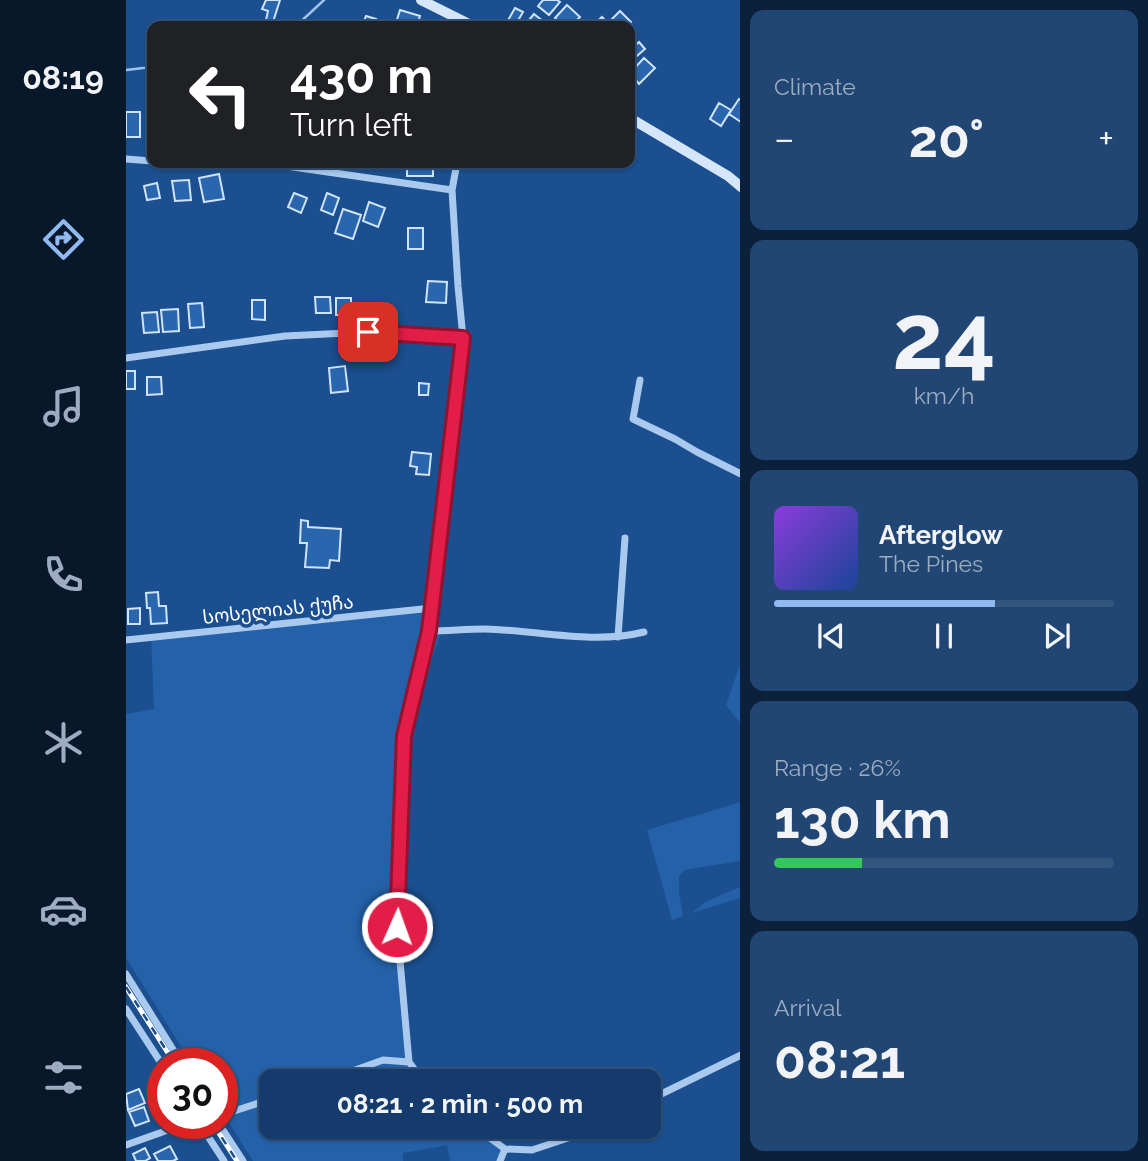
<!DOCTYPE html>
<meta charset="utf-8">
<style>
:root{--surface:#143b6b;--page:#214673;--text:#f1f3f6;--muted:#9dadc1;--line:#33557e;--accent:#90b9f0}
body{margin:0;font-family:Raleway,"Noto Sans Georgian",sans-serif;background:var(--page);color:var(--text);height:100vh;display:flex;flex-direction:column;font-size:26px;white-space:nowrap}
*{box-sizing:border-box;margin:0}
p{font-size:23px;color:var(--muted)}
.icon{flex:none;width:38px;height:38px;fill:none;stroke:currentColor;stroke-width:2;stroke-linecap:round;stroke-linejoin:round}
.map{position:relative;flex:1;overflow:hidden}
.side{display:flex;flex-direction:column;gap:10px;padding:10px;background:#0b203b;width:408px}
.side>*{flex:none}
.banner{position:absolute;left:21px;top:21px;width:488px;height:147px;border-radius:14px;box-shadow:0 2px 5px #0004,0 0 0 2px var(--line);background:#202124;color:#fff;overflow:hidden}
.speed{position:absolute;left:21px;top:1048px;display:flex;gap:14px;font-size:35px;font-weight:700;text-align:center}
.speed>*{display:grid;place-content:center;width:91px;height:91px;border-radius:50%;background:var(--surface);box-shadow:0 2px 5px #0004,0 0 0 2px var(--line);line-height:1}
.speed .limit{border:10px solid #d22;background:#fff;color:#111}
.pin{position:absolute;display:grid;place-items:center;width:60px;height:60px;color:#fff;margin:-30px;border-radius:14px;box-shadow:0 4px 10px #0006}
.me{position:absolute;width:77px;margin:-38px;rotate:2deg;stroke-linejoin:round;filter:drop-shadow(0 0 5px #0008)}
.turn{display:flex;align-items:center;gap:24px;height:147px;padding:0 28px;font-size:32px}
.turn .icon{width:91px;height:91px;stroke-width:2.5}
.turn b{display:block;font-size:49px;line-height:60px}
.big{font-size:52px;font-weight:700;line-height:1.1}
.side .tile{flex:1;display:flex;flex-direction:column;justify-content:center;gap:10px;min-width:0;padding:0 24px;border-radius:14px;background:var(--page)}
.side .dial{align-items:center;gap:0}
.dial b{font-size:91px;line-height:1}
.song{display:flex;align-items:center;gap:21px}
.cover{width:84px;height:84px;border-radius:10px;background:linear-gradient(135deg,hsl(270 70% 55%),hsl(220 70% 35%))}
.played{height:7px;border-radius:4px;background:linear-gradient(90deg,var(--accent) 65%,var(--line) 65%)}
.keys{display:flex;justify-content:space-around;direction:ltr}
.heat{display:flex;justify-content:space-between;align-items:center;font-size:38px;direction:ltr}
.charge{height:10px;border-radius:5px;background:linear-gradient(90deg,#34c759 26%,var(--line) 0)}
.trip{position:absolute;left:133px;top:1069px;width:402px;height:70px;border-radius:14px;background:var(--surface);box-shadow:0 2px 5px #0004,0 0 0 2px var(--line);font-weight:700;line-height:70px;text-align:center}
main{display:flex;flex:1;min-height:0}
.menu{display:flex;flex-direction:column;width:126px;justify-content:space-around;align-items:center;background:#08182b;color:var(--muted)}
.menu .icon{width:49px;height:49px}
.menu .on{color:var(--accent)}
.menu b{font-size:32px;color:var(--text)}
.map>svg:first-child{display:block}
</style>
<main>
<nav class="menu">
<b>08:19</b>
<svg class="icon on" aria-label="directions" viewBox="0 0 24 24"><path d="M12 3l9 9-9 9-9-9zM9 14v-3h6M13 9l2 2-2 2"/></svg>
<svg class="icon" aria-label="music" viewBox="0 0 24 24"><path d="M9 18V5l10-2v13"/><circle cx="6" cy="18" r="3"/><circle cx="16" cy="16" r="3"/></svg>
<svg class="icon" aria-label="phone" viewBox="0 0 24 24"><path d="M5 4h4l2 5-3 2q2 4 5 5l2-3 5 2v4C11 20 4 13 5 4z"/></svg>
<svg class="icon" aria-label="climate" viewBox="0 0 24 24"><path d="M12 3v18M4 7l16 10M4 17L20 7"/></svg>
<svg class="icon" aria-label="car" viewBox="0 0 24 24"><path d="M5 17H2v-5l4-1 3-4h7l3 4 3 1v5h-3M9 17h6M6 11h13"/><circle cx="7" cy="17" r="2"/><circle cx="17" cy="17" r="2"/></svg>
<svg class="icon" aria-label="filters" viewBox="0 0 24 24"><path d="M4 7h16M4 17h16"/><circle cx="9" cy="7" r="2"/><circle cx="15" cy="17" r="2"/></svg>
</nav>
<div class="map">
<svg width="615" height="1161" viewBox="0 0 615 1161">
<rect width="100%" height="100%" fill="#1b4f8f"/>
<path fill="#2461a8" d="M306,608l8,28 -36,100 -7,191 12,135 15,19 -153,1v45h204l30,22 -5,12h-50l-3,-16 -44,8v8h-150l-31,-49v-48h-30l-66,-106v-244l28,-5 -3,-71z
M614,664l1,59h-1l-14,-18z
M615,802l-1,59 -55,9 -6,6v17l4,23 -11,4 -25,-90z
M614,887v11l-48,15 13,-11z"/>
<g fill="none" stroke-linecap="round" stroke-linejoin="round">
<path stroke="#9cc4f0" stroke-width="2.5" d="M170,26l28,-26
M0,70l26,-3"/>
</g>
<path fill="#2a66ad" stroke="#cfe3fa" stroke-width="2" d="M140,0h14l-7,22 -7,-2 2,-9 -6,-2z
M417,0h14l3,2 -11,13 -11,-9z
M441,5l13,12 -9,9h-7l-9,-8z
M389,8l8,4 -8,14 -8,-4z
M274,10l20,6 -3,10h-22z
M494,11l11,11 -5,4h-7l-7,-7z
M408,14l10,8 -3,4h-17z
M240,16l10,3 -3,7h-11z
M476,17l8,9h-18z
M513,42l6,7 -15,13v-12z
M518,58l11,10 -16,16 -9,-11z
M613,99l2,1v22l-12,-8z
M593,103l12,7 -10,16 -11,-7z
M0,112h14v25h-14z
M281,163h26v13h-26z
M93,174l5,25 -20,3 -5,-24z
M63,180l2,20 -16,1 -3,-20z
M31,183l3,15 -13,2 -3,-14z
M168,193l13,5 -6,15 -13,-6z
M201,193l12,5 -6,17 -12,-5z
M243,202l16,6 -7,19 -15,-6z
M217,209l18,6 -8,24 -18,-6z
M282,228h15v21h-15z
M302,281l19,1 -1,21 -20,-1z
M189,297h15l1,16h-15z
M210,298h15v17h-15z
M126,300h13v20l-13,-1z
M76,303l2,24 -14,1 -2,-24z
M52,309l1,22 -16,1 -2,-22z
M31,312l2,20 -15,1 -2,-20z
M219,366l3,25 -17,2 -2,-25z
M0,371h9v18h-9z
M21,377h14l1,17 -15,1z
M293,383l10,1 -1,11h-9z
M286,452l19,2 -2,21 -13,-1 1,-7 -7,-1z
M175,520l7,1v6l33,2 -2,32 -9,-1 -1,8 -24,-1 2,-24h-7z
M32,592l1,14h7l1,17 -16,1 -1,-16h-3l-1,-15z
M14,608v16h-12v-15z
M13,1089l6,14 -17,7 -2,-16z
M18,1107l5,14 -14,5 -6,-14z
M44,1146l7,13 -4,2h-15l-4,-7z
M19,1148l5,10 -5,3h-9l-3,-7z"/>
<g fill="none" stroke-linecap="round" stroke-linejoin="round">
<path stroke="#a9c9ee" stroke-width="7" d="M0,159l26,2
M82,163l78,3 166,24
M0,358l159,-22 83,-4 95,6
M514,380l-7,39 42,20 22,13 44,22
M303,631c19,0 37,-2 56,-2 52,1 107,16 159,3
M492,637l7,-99
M0,640l306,-32
M0,974l56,90
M0,1009l37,57
M196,1082l61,-22 26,2
M298,1082l-15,-20 -12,-135 7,-191 25,-105 34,-293 -5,-52 -6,-96 5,-27
M523,1100l92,-45
M96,1115l49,-16
M74,1124l24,37
M93,1124l24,37
M349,1127l30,22
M0,1145l59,-21
M379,1149l27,1 42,-14 19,-9
M374,1161l5,-12"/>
<path stroke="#d6e6fa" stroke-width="10" d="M295,0l52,26
M504,118l98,58 13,11"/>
<g stroke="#fff" stroke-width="5">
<path id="rail" d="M0,987l49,77
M87,1124l24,37"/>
</g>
<use href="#rail" stroke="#1b4f8f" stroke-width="2.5" stroke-dasharray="8" stroke-linecap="butt"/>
</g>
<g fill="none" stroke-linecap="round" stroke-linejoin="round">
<g stroke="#92132f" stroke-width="18">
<path id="route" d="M242,332l95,6 -34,293 -25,105 -7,191"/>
</g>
<use href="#route" stroke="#e11d48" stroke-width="12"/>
</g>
<g text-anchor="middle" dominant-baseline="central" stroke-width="7" stroke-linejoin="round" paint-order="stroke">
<g font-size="19" fill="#fff" stroke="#1b4f8f">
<text transform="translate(152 609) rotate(-6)">სოსელიას ქუჩა</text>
</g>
</g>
</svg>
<div class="speed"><div class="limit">30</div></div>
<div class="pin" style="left:242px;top:332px;background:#d93025"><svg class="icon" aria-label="arrive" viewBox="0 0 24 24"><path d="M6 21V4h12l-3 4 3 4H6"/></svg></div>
<svg class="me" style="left:271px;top:927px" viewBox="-20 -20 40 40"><circle r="17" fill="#e11d48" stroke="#fff" stroke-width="3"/><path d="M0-11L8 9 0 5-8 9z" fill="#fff"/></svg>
<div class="trip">08:21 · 2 min · 500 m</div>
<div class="banner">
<div class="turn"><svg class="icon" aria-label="left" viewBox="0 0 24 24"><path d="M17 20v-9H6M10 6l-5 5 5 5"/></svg><div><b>430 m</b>Turn left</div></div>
</div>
</div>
<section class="side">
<div class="tile"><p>Climate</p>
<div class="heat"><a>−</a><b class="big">20°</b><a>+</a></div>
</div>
<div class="tile dial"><b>24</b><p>km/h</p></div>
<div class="tile">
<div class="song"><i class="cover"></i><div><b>Afterglow</b><p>The Pines</p></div></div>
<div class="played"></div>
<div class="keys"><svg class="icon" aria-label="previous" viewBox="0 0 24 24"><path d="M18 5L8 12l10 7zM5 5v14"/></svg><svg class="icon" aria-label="pause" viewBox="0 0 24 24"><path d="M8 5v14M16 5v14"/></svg><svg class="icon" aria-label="next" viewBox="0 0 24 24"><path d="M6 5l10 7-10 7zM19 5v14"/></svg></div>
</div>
<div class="tile"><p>Range · 26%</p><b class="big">130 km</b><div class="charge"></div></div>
<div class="tile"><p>Arrival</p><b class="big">08:21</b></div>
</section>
</main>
